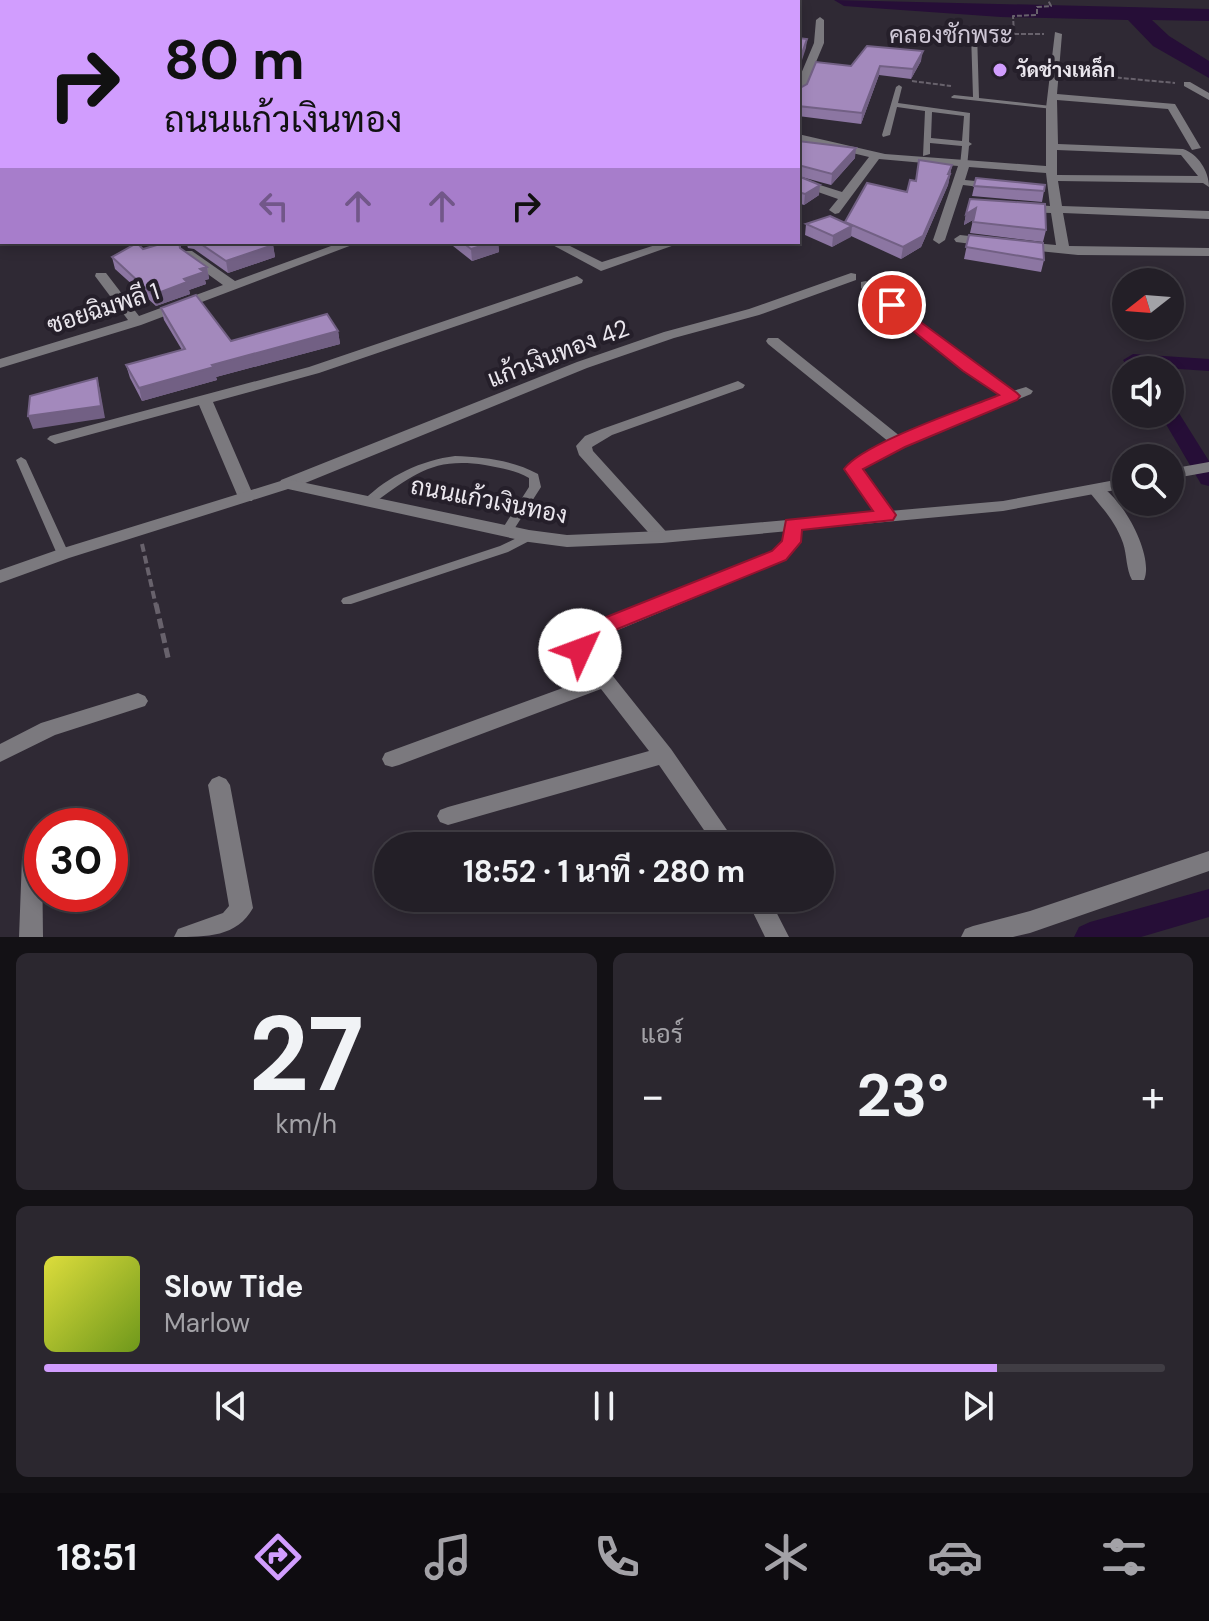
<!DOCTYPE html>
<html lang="th">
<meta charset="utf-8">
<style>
:root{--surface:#231f27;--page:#2b272f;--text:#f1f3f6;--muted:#a3a2a7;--line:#403d44;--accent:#d19dfe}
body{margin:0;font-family:"DM Sans",Sarabun,sans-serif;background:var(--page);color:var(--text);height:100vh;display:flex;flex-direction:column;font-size:30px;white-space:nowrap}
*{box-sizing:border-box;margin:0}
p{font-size:26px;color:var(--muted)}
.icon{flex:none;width:44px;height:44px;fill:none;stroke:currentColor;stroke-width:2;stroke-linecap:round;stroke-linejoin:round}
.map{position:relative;height:937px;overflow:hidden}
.details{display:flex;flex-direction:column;gap:16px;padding:16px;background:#131115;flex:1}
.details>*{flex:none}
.guide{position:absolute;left:0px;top:0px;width:800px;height:244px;box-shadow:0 4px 12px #0003,0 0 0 2px var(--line);background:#d19dfe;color:#111;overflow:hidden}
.needle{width:52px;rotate:253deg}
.controls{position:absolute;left:1112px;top:268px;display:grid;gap:16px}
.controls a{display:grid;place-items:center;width:72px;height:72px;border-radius:50%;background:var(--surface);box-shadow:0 4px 12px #0003,0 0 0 2px var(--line);font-size:40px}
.speed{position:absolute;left:24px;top:808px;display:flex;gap:16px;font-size:40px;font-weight:700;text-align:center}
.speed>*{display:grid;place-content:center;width:104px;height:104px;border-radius:50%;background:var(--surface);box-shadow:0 4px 12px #0003,0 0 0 2px var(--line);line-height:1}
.speed .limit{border:12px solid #d22;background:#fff;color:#111}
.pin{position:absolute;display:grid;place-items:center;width:68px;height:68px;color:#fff;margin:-34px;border:4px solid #fff;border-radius:50%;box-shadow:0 2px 8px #0007}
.me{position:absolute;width:88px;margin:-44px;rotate:47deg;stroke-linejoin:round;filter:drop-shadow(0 0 6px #0008)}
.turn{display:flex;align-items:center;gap:28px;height:168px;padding:0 32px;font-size:36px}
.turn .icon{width:104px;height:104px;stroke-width:2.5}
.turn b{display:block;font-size:56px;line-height:68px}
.lanes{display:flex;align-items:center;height:76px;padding:0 32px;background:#0003;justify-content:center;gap:40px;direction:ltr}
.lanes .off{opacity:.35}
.big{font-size:60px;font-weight:700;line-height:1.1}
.details .widget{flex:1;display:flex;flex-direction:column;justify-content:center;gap:12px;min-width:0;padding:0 28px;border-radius:12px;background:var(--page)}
.details .dial{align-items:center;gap:0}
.dial b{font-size:104px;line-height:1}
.song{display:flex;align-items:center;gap:24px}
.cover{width:96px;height:96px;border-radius:12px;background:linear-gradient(135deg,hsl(60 70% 55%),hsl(80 70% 35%))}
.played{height:8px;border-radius:4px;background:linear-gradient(90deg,var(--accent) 85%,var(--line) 85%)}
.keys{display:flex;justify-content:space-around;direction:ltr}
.heat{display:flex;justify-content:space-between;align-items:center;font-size:44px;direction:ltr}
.details .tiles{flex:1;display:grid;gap:16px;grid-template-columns:1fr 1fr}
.widget:last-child{grid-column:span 2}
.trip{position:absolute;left:374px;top:832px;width:460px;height:80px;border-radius:40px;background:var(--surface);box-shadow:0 4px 12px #0003,0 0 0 2px var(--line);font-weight:700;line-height:80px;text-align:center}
.dock{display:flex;height:128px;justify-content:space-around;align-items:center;background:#0e0c10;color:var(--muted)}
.dock .icon{width:56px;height:56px}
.dock .active{color:var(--accent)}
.dock b{font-size:36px;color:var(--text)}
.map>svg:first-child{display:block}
</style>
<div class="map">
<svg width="1209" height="937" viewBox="0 0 1209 937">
<rect width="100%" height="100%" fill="#2f2934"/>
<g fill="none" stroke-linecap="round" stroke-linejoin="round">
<path fill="#260e37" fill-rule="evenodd" d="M1133,354l76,5v12l-61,-4 2,3h-20l-7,-10z
M1170,408l7,2 32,51v25l-8,-2 -41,-70h10z
M1209,889v28l-68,20h-67l5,-10 11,-5z"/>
<path fill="#260e37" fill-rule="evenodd" d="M834,0l375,9v12l-57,-1 17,16 40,25v17l-56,-32 -25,-26 -127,-3 -157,-11z"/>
<path stroke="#68626c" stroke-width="2" stroke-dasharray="5 2" stroke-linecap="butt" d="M987,33l27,1 -1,-18 24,-1v-8l14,-1 -3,-6
M1014,34h30
M1068,73l107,10
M912,81l39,5"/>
<path stroke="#68626c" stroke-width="4" stroke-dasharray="8 4" stroke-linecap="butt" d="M142,544l14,62"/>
<path stroke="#68626c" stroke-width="5" stroke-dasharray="10 5" stroke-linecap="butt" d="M156,604l13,58"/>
<path fill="#7b797e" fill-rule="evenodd" d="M252,0h7l-3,2h-7z
M0,31h2v4h-2z
M974,31l3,2 2,65 72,8 2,1v2l-101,-11 -1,-1 3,-2 19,2 -2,-64z
M899,85l3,2 -4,16 72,10 -1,29 3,2 -3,2 -2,21 -7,-2 2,-19 -32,-3v11l-7,2 2,-45 -28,-4 -7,28 -7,2 -1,-2 14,-48zM932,112l32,4 -2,25 -31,-3z
M455,456c28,1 58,4 83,18l3,13 -30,47 -4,1 -6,-4 28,-44v-9c-14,-8 -28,-10 -44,-13 -51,-8 -71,9 -111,38h-8l-2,-3c24,-24 58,-40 91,-44z
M21,457l5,3 43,94 -2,3h-8l-2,-3 -41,-94z
M529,532l6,4 -2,3 -25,13 -157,52h-8l-2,-3 2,-3 157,-52z"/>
<path fill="#7b797e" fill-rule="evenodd" d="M820,17l4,3v23l-21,50 -5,3v-15l16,-38 2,-23z
M2,23v6l-2,1v-6z
M1055,32l7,2 -5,60 118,10 26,44 -9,2 -24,-41 -111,-9 1,44 125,5c15,5 26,22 26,38l-6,-4 -145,-2 4,25 147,5v8l-146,-6 6,33 140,2v8l-131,-1 -59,-6v-6l4,-1 33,3 -5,-32 -28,-1 -6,-4 6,-4 27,2 -4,-33 -77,-6 -4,13 31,3 6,3 -6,3 -33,-4 -18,55 -6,4 -6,-4 25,-74 -79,-7 -40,54 -4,1 -6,-4 9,-11 -40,-14v-7l44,14 27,-35 -71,-17v-6l87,20 161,12v-58zM1057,150l124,5 17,21 -141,-1z
M1184,82h6l19,11v7l-25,-14z
M0,86h2v6h-2z
M0,176h2v6h-2z
M960,235l28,3 6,4 -6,4 -32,-4 -2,-3z
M342,242h18l-219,83 -141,43v-9l128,-39 -33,-44 1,-3h10l33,43 84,-31 -39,-28v-6h8l43,30z
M547,242h15l40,20 63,-20h18l-82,29z
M851,273l5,1v6l-97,35 -85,23 -87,30 -294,120h-12l-2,-4 2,-4 296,-118 87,-30 85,-23z
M577,276l6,4 -1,3 -263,90 -106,29 41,95 -2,4h-12l-2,-4 -39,-92 -144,39 -8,-5 3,-3 259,-69z
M866,281l108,84 39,26 13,-4 7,4 -2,3 -126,52 -42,22 32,47 -8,5 -6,-1 -36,-50 6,-7 38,-20 -121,-98 -2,-3 2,-3h10l123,99 100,-41 -37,-25 -103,-83v-6z
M738,381l7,4 -2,3 -131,47 -20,12 1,4 78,86 -3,4h-12l-77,-86 -3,-9 9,-10 17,-7z
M1095,484c25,7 60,72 49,96h-12c-6,-11 -5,-25 -9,-37 -8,-23 -22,-36 -36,-54z
M793,519l8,6 -1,17 -15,18 -193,81 1,15 19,19 59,74 67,97h-23l-56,-81 -211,60 -8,-3 -3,-6 3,-6 8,-3 201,-56 -48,-62 -202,76 -7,2 -7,-2 -3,-6 3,-6 205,-75c-13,-14 -22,-27 -14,-46l197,-80 10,-11 2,-16z
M138,693l7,3 3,5 -3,5 -90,29 -55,27v-18l41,-21z
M219,776l7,3 4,6 23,123c-16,29 -46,29 -79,29l4,-8 45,-16 6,-7 -21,-121 4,-6z
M33,848l9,5 1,84h-24l3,-79 3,-7z
M1209,851v20l-179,62 -17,4h-52l4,-8 8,-3 57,-15z
M746,898h23l20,39h-24z"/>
<path fill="#7b797e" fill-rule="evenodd" d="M0,40h2v6h-2z
M2,96v7h-2v-6z
M1209,462v10l-39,7v-10z
M1126,478v10l-123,23 -341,32 -95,4 -38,-5 -241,-53 -219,69 -69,25v-13l57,-20 230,-71 242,51 38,5 95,-4 341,-30z"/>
<path fill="#a9a4ae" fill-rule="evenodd" d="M308,0h10l-11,2z"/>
<path stroke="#cac6ce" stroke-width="4" stroke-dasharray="6 6" stroke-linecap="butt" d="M279,2l4,-2"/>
</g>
<path fill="#8c76a2" d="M921,61l-10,18 -32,-4 -18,49 -63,-8v-30v3l53,-23z
M798,141l57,17 -24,27 -33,-9z
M952,165l-4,20 -27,62 -20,12 -50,-23 -19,11 -27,-12 1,-11 38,-2 63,-30 9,-11z
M798,176l21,19 -15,10 -6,-2z
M976,178l69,7 -3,17 -70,-6z
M966,214l80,16 -3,12 -73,-9 3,-13 -9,5z
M969,235l75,25 -3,12 -77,-13z
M180,242l1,7 26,18 2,12 -4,1 1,4 -17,6 1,4 -34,12 -41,-37 -3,-12 31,-8z
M186,242h83l4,3 2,12 -47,16 -34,-24 -6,-1z
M448,242h50l1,10 -27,9z
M161,308l70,33 107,-10 2,13 -124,33 1,3 -75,21 -12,-23 -4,-13 56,-15 -18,-30z"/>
<path fill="#726084" d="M219,0h20l-5,2h-19z
M807,39l-1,9 -8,24v-7z
M923,51l-2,10 -10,18 2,-10z
M880,66l-1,9 -18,49 1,-11z
M856,148l-1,10 -24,27 1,-11z
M952,165l-4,20 -27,62 -20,12 2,-12z
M820,185l-1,10 -15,10 1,-11z
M976,208l-2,11 -10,6 2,-11z
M852,226l-1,11 -19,10 1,-11z
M494,242h4l1,10 -27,9 -1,-12z
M273,245l2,12 -47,16 -2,-12z
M207,267l2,12 -4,1 1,4 -17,6 1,4 -34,12 -3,-11 47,-26z
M338,331l2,13 -124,33 1,3 -75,21 -3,-13 73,-23z
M97,378l3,12 5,28 -72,11 -5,-13z"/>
<path fill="#a389bc" stroke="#726084" stroke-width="2" d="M58,0h161l-4,2h-162z
M343,0h182l-1,2h-186z
M605,0h20l-1,2h-19z
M798,38l9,1 -9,26z
M867,46l56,5 -10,18 -33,-3 -18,47 -64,-7v-20v3l9,-5 9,-22 35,4z
M798,141l58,7 -24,26 -34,-9z
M919,160l33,5 -4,9h2l-27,62 -20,11 -58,-25 22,-39 40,9 3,-12 6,1z
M798,176l22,9 -15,9 -7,-2z
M976,178l69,7 -1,6 -70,-5z
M970,199l75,5 1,26 -73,-8 3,-14 -10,6z
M830,216l22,10 -19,10 -27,-12z
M969,235l74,8 1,17 -78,-13z
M167,242h12l1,6 27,19 -7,2 4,3 -20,7 3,3 -34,13 -41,-38 25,-14 6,6z
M198,242h71l4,3 -47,16z
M462,242h32l-23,7z
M196,295l35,46 96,-27 11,17 -126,34 2,2 -75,21 -13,-23 59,-16 -24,-41z
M97,378l4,28 -73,10 2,-20z"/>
<path fill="#e11d48" stroke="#92132f" stroke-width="2" d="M892,301l125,92 3,3 -3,4 -112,47 -42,22 33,46 -3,5 -91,10 -1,12 -15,18 -188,77 -5,3 -5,15h-16l-3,-5 6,-19 9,-5 188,-75 10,-10 4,-21 87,-9 -29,-42c19,-26 121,-60 155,-74l-36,-24 -77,-62 -2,-4z"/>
<circle fill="#d19dfe" stroke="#251f2a" stroke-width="3" cx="1000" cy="70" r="8"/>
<g text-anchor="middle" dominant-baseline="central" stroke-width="8" stroke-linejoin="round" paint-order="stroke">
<g font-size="20" font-weight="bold" fill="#ebe7ee" stroke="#251f2a" text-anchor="start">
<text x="1016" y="70">วัดช่างเหล็ก</text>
</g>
<g font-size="24" fill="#cfc8d6" stroke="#251f2a">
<text x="951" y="34">คลองชักพระ</text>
</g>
<g font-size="24" fill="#ebe7ee" stroke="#251f2a">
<text transform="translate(103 308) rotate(-18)">ซอยฉิมพลี 1</text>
<text transform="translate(558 353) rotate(-21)">แก้วเงินทอง 42</text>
<text transform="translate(489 500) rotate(11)">ถนนแก้วเงินทอง</text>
</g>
</g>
</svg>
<div class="controls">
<a><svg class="needle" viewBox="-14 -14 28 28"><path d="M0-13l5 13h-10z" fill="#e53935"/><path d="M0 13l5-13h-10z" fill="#a3a2a7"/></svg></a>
<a><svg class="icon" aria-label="sound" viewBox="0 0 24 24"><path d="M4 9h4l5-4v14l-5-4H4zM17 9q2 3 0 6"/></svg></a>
<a><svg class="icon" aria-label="search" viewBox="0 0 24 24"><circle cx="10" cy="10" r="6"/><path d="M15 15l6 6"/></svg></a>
</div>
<div class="speed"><div class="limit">30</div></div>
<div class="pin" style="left:892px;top:305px;background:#d93025"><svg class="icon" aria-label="arrive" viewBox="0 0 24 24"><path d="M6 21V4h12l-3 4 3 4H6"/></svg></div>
<svg class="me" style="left:580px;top:650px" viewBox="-20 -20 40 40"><circle r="19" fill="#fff"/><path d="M0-13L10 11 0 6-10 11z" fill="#e11d48"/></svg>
<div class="trip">18:52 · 1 นาที · 280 m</div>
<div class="guide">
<div class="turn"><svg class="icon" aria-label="right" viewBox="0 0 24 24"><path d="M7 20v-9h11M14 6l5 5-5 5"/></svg><div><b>80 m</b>ถนนแก้วเงินทอง</div></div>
<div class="lanes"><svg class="icon off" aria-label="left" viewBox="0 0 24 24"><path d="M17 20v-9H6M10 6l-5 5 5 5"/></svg><svg class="icon off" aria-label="ahead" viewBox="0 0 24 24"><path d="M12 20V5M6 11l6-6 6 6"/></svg><svg class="icon off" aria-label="ahead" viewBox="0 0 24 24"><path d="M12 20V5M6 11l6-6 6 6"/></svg><svg class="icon" aria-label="right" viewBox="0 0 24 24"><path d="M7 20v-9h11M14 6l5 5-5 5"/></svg></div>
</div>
</div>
<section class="details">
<div class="tiles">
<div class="widget dial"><b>27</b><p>km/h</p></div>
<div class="widget"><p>แอร์</p>
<div class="heat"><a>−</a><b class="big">23°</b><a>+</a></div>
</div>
<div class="widget">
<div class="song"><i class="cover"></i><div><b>Slow Tide</b><p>Marlow</p></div></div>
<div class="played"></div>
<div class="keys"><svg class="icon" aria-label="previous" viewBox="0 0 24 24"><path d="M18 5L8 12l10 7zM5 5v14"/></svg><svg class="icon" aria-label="pause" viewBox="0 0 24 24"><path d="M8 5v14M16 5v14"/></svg><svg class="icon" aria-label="next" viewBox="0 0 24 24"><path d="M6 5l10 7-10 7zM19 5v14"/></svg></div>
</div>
</div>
</section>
<nav class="dock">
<b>18:51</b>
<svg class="icon active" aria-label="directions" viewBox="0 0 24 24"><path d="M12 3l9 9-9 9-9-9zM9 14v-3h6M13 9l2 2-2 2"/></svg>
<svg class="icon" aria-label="music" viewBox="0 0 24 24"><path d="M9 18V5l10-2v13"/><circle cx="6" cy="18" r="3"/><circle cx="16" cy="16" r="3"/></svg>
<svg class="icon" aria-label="phone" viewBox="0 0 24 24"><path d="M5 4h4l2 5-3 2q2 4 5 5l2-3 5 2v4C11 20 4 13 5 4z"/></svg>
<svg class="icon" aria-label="climate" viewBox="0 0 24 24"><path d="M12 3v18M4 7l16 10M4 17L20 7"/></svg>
<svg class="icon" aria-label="car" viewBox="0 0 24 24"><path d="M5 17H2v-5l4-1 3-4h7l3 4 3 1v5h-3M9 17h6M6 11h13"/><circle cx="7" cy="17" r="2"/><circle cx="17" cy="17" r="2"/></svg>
<svg class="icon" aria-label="filters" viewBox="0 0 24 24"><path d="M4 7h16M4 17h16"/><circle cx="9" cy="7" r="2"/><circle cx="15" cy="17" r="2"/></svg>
</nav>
